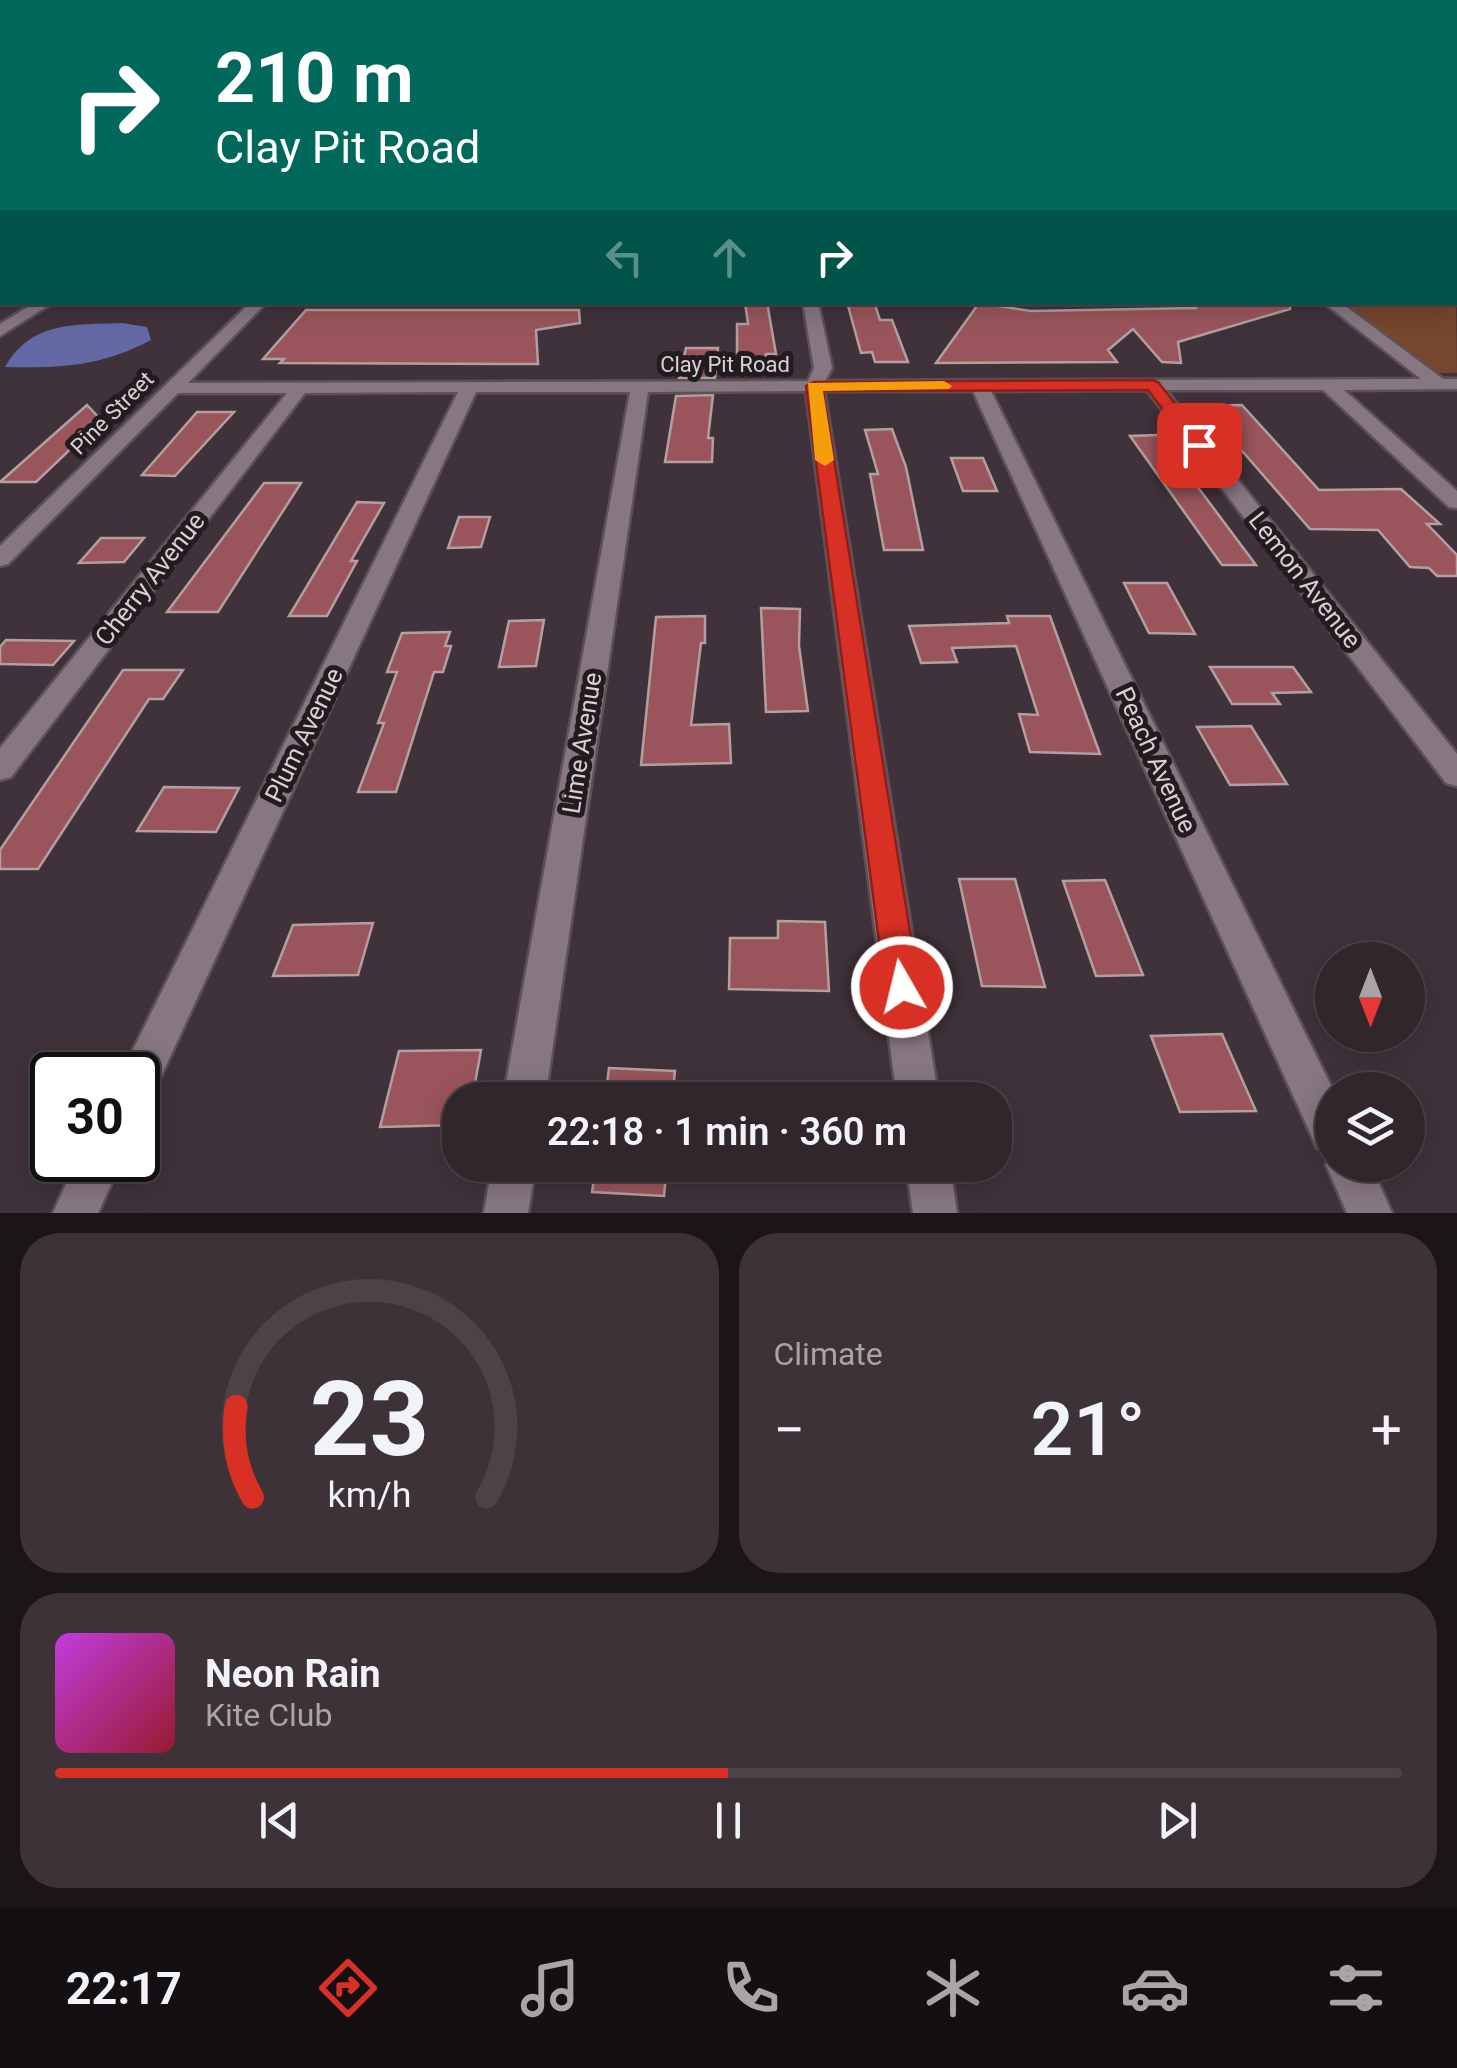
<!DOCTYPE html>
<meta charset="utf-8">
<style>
:root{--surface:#30262c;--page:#3c3238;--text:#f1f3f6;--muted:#a8a5a9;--line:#4b4348;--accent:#d93025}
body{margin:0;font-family:Roboto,sans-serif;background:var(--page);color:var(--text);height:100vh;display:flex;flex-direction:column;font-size:38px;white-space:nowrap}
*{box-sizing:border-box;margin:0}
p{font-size:32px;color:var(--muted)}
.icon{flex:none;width:55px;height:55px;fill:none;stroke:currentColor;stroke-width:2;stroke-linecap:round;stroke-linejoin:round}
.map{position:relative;height:1213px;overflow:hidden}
.side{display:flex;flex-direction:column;gap:20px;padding:20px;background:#1a1518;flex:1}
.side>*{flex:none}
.top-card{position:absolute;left:0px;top:0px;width:1458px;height:305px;box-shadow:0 5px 25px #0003,0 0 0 2px var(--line);background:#00695c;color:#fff;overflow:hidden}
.needle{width:65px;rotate:180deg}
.tools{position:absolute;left:1315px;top:942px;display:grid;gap:20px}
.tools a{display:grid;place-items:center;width:110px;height:110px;border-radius:50%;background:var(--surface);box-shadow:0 5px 25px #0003,0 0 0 2px var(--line);font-size:50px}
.speed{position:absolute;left:30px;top:1052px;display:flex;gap:20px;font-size:50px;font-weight:700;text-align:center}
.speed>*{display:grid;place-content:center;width:130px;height:130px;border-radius:50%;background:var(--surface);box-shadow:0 5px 25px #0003,0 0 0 2px var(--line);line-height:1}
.speed .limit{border:5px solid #111;border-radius:15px;background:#fff;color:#111}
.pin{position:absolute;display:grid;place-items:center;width:85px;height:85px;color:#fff;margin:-42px;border-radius:20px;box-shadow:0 5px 15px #0006}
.me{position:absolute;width:110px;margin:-55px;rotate:352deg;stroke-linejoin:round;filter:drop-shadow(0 0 8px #0008)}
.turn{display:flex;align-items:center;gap:35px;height:210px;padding:0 50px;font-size:45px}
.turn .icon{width:130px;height:130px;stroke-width:2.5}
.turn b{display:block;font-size:70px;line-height:85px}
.lanes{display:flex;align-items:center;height:95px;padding:0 50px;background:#0003;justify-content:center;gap:50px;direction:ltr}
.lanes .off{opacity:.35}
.big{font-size:75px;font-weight:600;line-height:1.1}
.side .tile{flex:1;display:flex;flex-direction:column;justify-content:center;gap:15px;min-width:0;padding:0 35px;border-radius:40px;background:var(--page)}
.side .dial{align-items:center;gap:0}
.dial svg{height:260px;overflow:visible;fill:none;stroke:var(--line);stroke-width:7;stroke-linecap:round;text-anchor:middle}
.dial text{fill:var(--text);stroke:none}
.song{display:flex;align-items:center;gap:30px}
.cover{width:120px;height:120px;border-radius:15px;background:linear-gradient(135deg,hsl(290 70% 55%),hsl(350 70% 35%))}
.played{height:10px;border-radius:5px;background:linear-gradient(90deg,var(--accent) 50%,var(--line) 50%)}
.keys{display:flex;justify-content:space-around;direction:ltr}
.heat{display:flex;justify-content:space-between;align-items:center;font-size:55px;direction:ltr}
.side .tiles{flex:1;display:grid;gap:20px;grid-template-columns:1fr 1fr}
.tile:last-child{grid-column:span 2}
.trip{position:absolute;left:442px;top:1082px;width:570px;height:100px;border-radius:40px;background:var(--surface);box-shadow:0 5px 25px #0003,0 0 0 2px var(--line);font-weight:600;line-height:100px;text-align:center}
.menu{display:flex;height:160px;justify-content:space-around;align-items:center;background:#130f12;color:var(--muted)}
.menu .icon{width:70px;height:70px}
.menu .active{color:var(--accent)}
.menu b{font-size:45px;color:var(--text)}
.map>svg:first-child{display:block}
</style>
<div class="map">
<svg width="1457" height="1213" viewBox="0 0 1457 1213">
<rect width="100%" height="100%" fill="#40323a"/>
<path fill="#77462e" d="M1455,206l2,167h-20l-96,-70 114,-1z"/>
<path fill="#6469a5" d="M122,323l25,4 4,13c-51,27 -90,28 -146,27 27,-46 67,-42 117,-44z"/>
<path fill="#9a555c" stroke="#b39fa0" stroke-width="2.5" d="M745,302h22l9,52h-10l1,9h-30v-39h11z
M847,302h27l6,18h12l16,42h-33l-3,-10 -11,1z
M1196,302h94v7l-112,33 3,21 -19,-1 -29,-33 -25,21 9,12 -181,1 43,-60 52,8 165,-3z
M306,310h273l1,13 -44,7 2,34 -258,-1 4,-4h-21z
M686,348h32l-3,30h-36z
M713,395l-5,43h5l-1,24h-47l11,-66z
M87,405l14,15 -65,62h-36z
M1242,405l77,85 82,-1 39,35h-13l30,31v21h-20l-8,-8 -19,-1 -32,-37 -68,-1 -107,-123z
M197,412h37l-59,64 -33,-1z
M892,429l14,38 17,83h-39l-14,-76h8l-13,-44z
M1159,435l35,47 62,83h-34l-92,-129z
M951,458h32l14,33h-34z
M264,483h37l-83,129h-51z
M357,502l27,1 -33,58h6l-30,55h-38z
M459,517h31l-9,30 -33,1z
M101,538h43l-20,24 -45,1z
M1124,583h43l28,51 -46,-1z
M761,608l39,1 -1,37 9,65 -42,1z
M705,616v27h-4l-10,82 38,-1 2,39 -90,2 15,-148z
M1007,616h43l50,138 -70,-2 -11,-38 19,1 -22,-69 -64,2 5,14 -36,1 -12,-37 100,-3z
M544,620l-8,46 -37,1 10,-46z
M450,632l-5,14h6l-8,26h-9l-38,120h-38l26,-69h-6l19,-51h-10l15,-39z
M6,640l68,1 -21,24 -53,-1v-17z
M1210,667h83l18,25 -39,1 8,11h-48z
M123,670h60l-20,29h-14l-111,170h-38v-19z
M1251,726l36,58 -57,1 -33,-58z
M164,787l75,1 -23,44 -79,-1z
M959,879h56l30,108 -63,-1z
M1105,880l38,95 -47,1 -33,-95z
M778,921l47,1 4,69 -100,-2 1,-51h48z
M373,923l-15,52 -85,1 20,-51z
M1222,1034l34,77 -76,1 -29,-76z
M481,1050l-9,50h-12v25l-80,2 19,-76z
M609,1068l66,3 -3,29h-67z
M596,1165h71l-3,31 -72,-4z"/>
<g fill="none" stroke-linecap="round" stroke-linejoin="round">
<g stroke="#5c5157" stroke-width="5">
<path id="minor" d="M0,129h2v5h-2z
M0,162h2v6h-2z
M2,211v8l-2,1v-8z
M36,302h18l-54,34v-12z
M251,302h16l-79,81 620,-2 6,-13 -11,-66h15l14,66 -7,13 596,-2 -98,-77h17l103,77h14v10l-113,1 113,101v17l-8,-1 -126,-117h-157l291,364v32l-11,-3 -299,-393 -156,1 342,699 -1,75h39l21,48h-45l-21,-48 5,-11 -14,-6 -344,-757h-149l115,709h-42l-91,-709 -158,1 -103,708h-42l127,-708h-154l-324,704 -14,6v-27h-17l3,-7 334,-676 -153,1 -294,384 -11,3v-32l287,-355h-109l-170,171 -8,2v-20z
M77,1160h45l-24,53h-45z
M492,1165h44l-8,48h-44z
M906,1165h44l7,48h-44z"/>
</g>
<use href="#minor" fill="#877780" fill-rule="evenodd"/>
</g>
<linearGradient id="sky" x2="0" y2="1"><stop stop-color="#231c20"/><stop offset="0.43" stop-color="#534f60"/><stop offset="1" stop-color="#534f60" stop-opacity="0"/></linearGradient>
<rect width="1457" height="298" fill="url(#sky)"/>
<path fill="#d93025" stroke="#8d1f18" stroke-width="2.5" d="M1152,380l6,2 47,59v8h-12l-45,-59 -325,1 96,596 -5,11 -12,5 -12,-5 -5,-11 -79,-601 8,-4z"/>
<path fill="#f59e0b" d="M944,381l8,5 -3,3 -126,2 11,69 -9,6 -10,-6 -7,-77z"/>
<g text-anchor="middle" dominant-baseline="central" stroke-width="10" stroke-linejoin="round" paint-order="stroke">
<g font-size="22" fill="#d9d0d5" stroke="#221c20">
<text x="725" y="364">Clay Pit Road</text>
<text transform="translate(112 413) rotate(-45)">Pine Street</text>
</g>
<g font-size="25" fill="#d9d0d5" stroke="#221c20">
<text transform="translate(150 579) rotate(-52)">Cherry Avenue</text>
<text transform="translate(1305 580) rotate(52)">Lemon Avenue</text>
<text transform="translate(304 735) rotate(-64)">Plum Avenue</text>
<text transform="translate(582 743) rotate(-81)">Lime Avenue</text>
<text transform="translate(1156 760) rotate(65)">Peach Avenue</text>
</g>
</g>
</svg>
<div class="tools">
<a><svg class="needle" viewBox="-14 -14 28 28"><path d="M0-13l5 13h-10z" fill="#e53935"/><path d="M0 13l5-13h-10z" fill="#a8a5a9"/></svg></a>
<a><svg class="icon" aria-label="layers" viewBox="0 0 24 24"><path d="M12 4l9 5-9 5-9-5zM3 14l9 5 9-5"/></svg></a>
</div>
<div class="speed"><div class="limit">30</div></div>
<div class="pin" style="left:1199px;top:445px;background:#d93025"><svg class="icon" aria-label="arrive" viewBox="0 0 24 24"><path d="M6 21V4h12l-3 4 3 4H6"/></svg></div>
<svg class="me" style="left:902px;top:987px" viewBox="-20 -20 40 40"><circle r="17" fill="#d93025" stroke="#fff" stroke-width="3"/><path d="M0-11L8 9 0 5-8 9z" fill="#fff"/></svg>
<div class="trip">22:18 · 1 min · 360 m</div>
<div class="top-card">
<div class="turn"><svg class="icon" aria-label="right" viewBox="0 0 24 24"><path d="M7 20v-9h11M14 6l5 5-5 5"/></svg><div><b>210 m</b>Clay Pit Road</div></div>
<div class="lanes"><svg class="icon off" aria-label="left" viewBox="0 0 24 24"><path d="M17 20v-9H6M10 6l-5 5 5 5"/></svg><svg class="icon off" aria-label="ahead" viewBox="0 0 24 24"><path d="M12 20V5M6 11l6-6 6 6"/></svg><svg class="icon" aria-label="right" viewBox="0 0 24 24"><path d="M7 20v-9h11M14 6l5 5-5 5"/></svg></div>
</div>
</div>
<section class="side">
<div class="tiles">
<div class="tile dial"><svg viewBox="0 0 100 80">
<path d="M14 69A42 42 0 1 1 86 69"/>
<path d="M14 69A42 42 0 0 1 9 41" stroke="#d93025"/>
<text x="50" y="56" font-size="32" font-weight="700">23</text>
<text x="50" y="72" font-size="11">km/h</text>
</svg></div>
<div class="tile"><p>Climate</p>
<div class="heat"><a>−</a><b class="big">21°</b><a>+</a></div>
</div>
<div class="tile">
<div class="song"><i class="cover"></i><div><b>Neon Rain</b><p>Kite Club</p></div></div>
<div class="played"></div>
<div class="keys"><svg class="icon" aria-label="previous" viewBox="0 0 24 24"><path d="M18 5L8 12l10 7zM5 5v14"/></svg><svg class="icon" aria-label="pause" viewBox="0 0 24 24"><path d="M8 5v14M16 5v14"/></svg><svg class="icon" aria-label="next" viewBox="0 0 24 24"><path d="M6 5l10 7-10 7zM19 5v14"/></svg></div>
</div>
</div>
</section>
<nav class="menu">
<b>22:17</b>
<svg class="icon active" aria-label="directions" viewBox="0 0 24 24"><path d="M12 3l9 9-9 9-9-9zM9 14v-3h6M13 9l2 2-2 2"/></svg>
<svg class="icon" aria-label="music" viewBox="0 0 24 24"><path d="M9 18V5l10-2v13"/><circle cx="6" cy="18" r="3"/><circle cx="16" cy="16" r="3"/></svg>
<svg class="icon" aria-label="phone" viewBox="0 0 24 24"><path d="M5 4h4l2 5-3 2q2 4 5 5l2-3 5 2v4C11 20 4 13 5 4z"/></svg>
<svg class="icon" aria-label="climate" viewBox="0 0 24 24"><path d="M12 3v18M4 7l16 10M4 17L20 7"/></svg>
<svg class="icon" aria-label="car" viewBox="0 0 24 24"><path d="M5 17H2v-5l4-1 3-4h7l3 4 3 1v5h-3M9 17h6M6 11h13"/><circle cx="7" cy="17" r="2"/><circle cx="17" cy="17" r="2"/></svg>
<svg class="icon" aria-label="filters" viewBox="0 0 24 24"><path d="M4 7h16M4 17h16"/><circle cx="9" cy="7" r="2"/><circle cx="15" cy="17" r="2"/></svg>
</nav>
